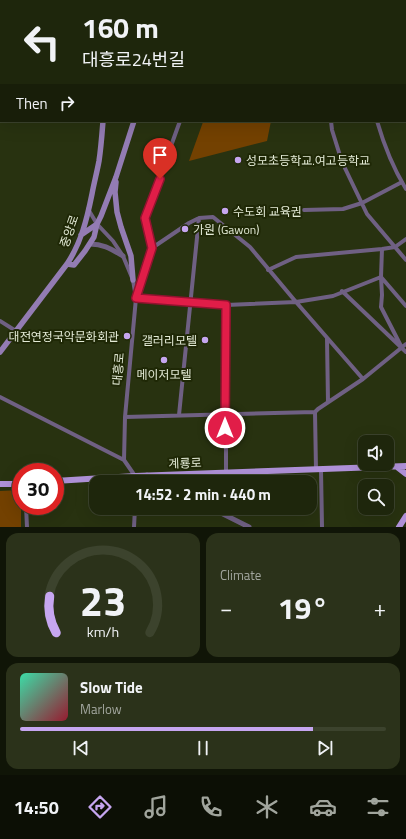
<!DOCTYPE html>
<meta charset="utf-8">
<style>
:root{--surface:#1e260c;--page:#2b321a;--text:#f1f3f6;--muted:#a1a59d;--line:#3c432d;--accent:#c6a6f0}
body{margin:0;font-family:"Titillium Web","Noto Sans KR",sans-serif;background:var(--page);color:var(--text);height:100vh;display:flex;flex-direction:column;font-size:15px;white-space:nowrap}
*{box-sizing:border-box;margin:0}
p{font-size:13px;color:var(--muted)}
.icon{flex:none;width:22px;height:22px;fill:none;stroke:currentColor;stroke-width:2;stroke-linecap:round;stroke-linejoin:round}
.map{position:relative;height:527px;overflow:hidden}
.panel{display:flex;flex-direction:column;gap:6px;padding:6px;background:#101507;flex:1}
.panel>*{flex:none}
.banner{position:absolute;left:0px;top:0px;width:406px;height:122px;box-shadow:0 4px 16px #0002,0 0 0 1px var(--line);background:#1e260c;color:var(--text);overflow:hidden}
.controls{position:absolute;left:358px;top:435px;display:grid;gap:8px}
.controls a{display:grid;place-items:center;width:36px;height:36px;border-radius:8px;background:var(--surface);box-shadow:0 4px 16px #0002,0 0 0 1px var(--line);font-size:20px}
.speed{position:absolute;left:12px;top:463px;display:flex;gap:8px;font-size:20px;font-weight:700;text-align:center}
.speed>*{display:grid;place-content:center;width:52px;height:52px;border-radius:50%;background:var(--surface);box-shadow:0 4px 16px #0002,0 0 0 1px var(--line);line-height:1}
.speed .limit{border:6px solid #d22;background:#fff;color:#111}
.pin{position:absolute;display:grid;place-items:center;width:34px;height:34px;color:#fff;margin:-41px -17px;border-radius:50% 50% 50% 0;rotate:-45deg;box-shadow:0 0 4px #0007}
.pin .icon{rotate:45deg}
.me{position:absolute;width:44px;margin:-22px;rotate:0deg;stroke-linejoin:round;filter:drop-shadow(0 0 3px #0008)}
.turn{display:flex;align-items:center;gap:14px;height:84px;padding:0 16px;font-size:18px}
.turn .icon{width:52px;height:52px;stroke-width:2.5}
.turn b{display:block;font-size:28px;line-height:34px}
.then{display:flex;align-items:center;height:38px;padding:0 16px;background:#0003;gap:8px;font-size:15px}
.big{font-size:30px;font-weight:700;line-height:1.1}
.panel .card{flex:1;display:flex;flex-direction:column;justify-content:center;gap:6px;min-width:0;padding:0 14px;border-radius:12px;background:var(--page)}
.panel .dial{align-items:center;gap:0}
.dial svg{height:104px;overflow:visible;fill:none;stroke:var(--line);stroke-width:7;stroke-linecap:round;text-anchor:middle}
.dial text{fill:var(--text);stroke:none}
.song{display:flex;align-items:center;gap:12px}
.cover{width:48px;height:48px;border-radius:6px;background:linear-gradient(135deg,hsl(160 70% 55%),hsl(350 70% 35%))}
.played{height:4px;border-radius:2px;background:linear-gradient(90deg,var(--accent) 80%,var(--line) 80%)}
.keys{display:flex;justify-content:space-around;direction:ltr}
.heat{display:flex;justify-content:space-between;align-items:center;font-size:22px;direction:ltr}
.panel .tiles{flex:1;display:grid;gap:6px;grid-template-columns:1fr 1fr}
.card:last-child{grid-column:span 2}
.trip{position:absolute;left:89px;top:475px;width:228px;height:40px;border-radius:12px;background:var(--surface);box-shadow:0 4px 16px #0002,0 0 0 1px var(--line);font-weight:700;line-height:40px;text-align:center}
.dock{display:flex;height:64px;justify-content:space-around;align-items:center;background:#0c0f05;color:var(--muted)}
.dock .icon{width:28px;height:28px}
.dock .current{color:var(--accent)}
.dock b{font-size:18px;color:var(--text)}
.map>svg:first-child{display:block}
</style>
<div class="map">
<svg width="406" height="527" viewBox="0 0 406 527">
<rect width="100%" height="100%" fill="#283210"/>
<path fill="#734101" d="M212,121h59l-4,20 -78,20 14,-39h8z
M21,490v37h-21v-36z"/>
<g fill="none" stroke-linecap="round" stroke-linejoin="round">
<path stroke="#6f6083" stroke-width="4" d="M292,0v1
M7,1v-1
M337,1l5,-1
M386,1v-1
M0,11l1,-1
M0,61l1,1
M405,62h1
M0,79l1,-6
M180,121l-35,97 7,30 -16,50 90,7 70,-3 37,-6 48,-19 1,18 -1,12 21,41
M331,121l1,9 10,32 25,52 39,46
M377,121c7,24 16,47 29,68
M88,209l9,15 16,17 10,15 10,24 3,18 -11,119 -1,43 11,16v6
M304,210l39,-1 19,-6 40,-21
M152,248l37,-25 10,-5 14,-1 37,30 46,55 67,77
M382,249l-1,28 25,29
M268,270l28,-13 86,-8 13,-2 11,-8
M342,291l64,61
M0,321l16,10
M327,338l1,64
M0,397l124,63
M315,412l1,58
M179,415l20,-197
M125,417l190,-5 3,-3 45,-30 43,-35
M321,470l1,57
M226,472v-167
M26,506l1,21
M134,527l1,-19"/>
<path stroke="#6f6083" stroke-width="5" d="M155,0v1
M214,0l1,1
M90,244c14,0 21,5 33,12
M147,475l13,7
M211,508l38,19"/>
<path stroke="#937cb3" stroke-width="5.5" d="M98,0v1
M176,1v-1
M116,182l-1,10 2,20 4,15 10,29 2,24
M81,235l16,-11 4,-8 15,-39 18,-56
M67,264l7,1 11,-14 9,-14 3,-13
M0,352l67,-88c14,-21 20,-45 25,-70 2,-11 5,-22 7,-33 2,-13 3,-27 4,-40"/>
<path stroke="#af91d8" stroke-width="6" d="M397,467l9,7
M55,481l80,-5 271,-10
M0,484h21
M399,527l7,-11"/>
</g>
<g fill="none" stroke-linecap="round" stroke-linejoin="round">
<g stroke="#92132f" stroke-width="10">
<path id="route" d="M160,179l-15,39 7,30 -16,50 90,7 -1,123"/>
</g>
<use href="#route" stroke="#e11d48" stroke-width="7"/>
</g>
<g fill="#c6a6f0" stroke="#1f2806" stroke-width="1.5">
<circle cx="238" cy="160" r="4"/>
<circle cx="225" cy="211" r="4"/>
<circle cx="185" cy="229" r="4"/>
<circle cx="127" cy="336" r="4"/>
<circle cx="205" cy="340" r="4"/>
<circle cx="164" cy="360" r="4"/>
</g>
<g text-anchor="middle" dominant-baseline="central" stroke-width="4" stroke-linejoin="round" paint-order="stroke">
<g font-size="12" fill="#e3ead6" stroke="#1f2806" text-anchor="start">
<text x="246" y="160">성모초등학교.여고등학교</text>
<text x="233" y="211">수도회 교육권</text>
<text x="193" y="229">가원 (Gawon)</text>
<text x="119" y="336" text-anchor="end">대전연정국악문화회관</text>
<text x="197" y="340" text-anchor="end">갤러리모텔</text>
<text x="164" y="374" text-anchor="middle">메이저모텔</text>
</g>
<g font-size="12" fill="#e3ead6" stroke="#1f2806">
<text transform="translate(69 231) rotate(-71)">중앙로</text>
<text transform="translate(118 369) rotate(-85)">대흥로</text>
<text transform="translate(185 463) rotate(-2)">계룡로</text>
</g>
</g>
</svg>
<div class="controls">
<a><svg class="icon" aria-label="sound" viewBox="0 0 24 24"><path d="M4 9h4l5-4v14l-5-4H4zM17 9q2 3 0 6"/></svg></a>
<a><svg class="icon" aria-label="search" viewBox="0 0 24 24"><circle cx="10" cy="10" r="6"/><path d="M15 15l6 6"/></svg></a>
</div>
<div class="speed"><div class="limit">30</div></div>
<div class="pin" style="left:160px;top:179px;background:#d93025"><svg class="icon" aria-label="arrive" viewBox="0 0 24 24"><path d="M6 21V4h12l-3 4 3 4H6"/></svg></div>
<svg class="me" style="left:225px;top:428px" viewBox="-20 -20 40 40"><circle r="17" fill="#e11d48" stroke="#fff" stroke-width="3"/><path d="M0-11L8 9 0 5-8 9z" fill="#fff"/></svg>
<div class="trip">14:52 · 2 min · 440 m</div>
<div class="banner">
<div class="turn"><svg class="icon" aria-label="left" viewBox="0 0 24 24"><path d="M17 20v-9H6M10 6l-5 5 5 5"/></svg><div><b>160 m</b>대흥로24번길</div></div>
<div class="then">Then<svg class="icon" aria-label="right" viewBox="0 0 24 24"><path d="M7 20v-9h11M14 6l5 5-5 5"/></svg></div>
</div>
</div>
<section class="panel">
<div class="tiles">
<div class="card dial"><svg viewBox="0 0 100 80">
<path d="M14 69A42 42 0 1 1 86 69"/>
<path d="M14 69A42 42 0 0 1 9 41" stroke="#c6a6f0"/>
<text x="50" y="56" font-size="32" font-weight="700">23</text>
<text x="50" y="72" font-size="11">km/h</text>
</svg></div>
<div class="card"><p>Climate</p>
<div class="heat"><a>−</a><b class="big">19°</b><a>+</a></div>
</div>
<div class="card">
<div class="song"><i class="cover"></i><div><b>Slow Tide</b><p>Marlow</p></div></div>
<div class="played"></div>
<div class="keys"><svg class="icon" aria-label="previous" viewBox="0 0 24 24"><path d="M18 5L8 12l10 7zM5 5v14"/></svg><svg class="icon" aria-label="pause" viewBox="0 0 24 24"><path d="M8 5v14M16 5v14"/></svg><svg class="icon" aria-label="next" viewBox="0 0 24 24"><path d="M6 5l10 7-10 7zM19 5v14"/></svg></div>
</div>
</div>
</section>
<nav class="dock">
<b>14:50</b>
<svg class="icon current" aria-label="directions" viewBox="0 0 24 24"><path d="M12 3l9 9-9 9-9-9zM9 14v-3h6M13 9l2 2-2 2"/></svg>
<svg class="icon" aria-label="music" viewBox="0 0 24 24"><path d="M9 18V5l10-2v13"/><circle cx="6" cy="18" r="3"/><circle cx="16" cy="16" r="3"/></svg>
<svg class="icon" aria-label="phone" viewBox="0 0 24 24"><path d="M5 4h4l2 5-3 2q2 4 5 5l2-3 5 2v4C11 20 4 13 5 4z"/></svg>
<svg class="icon" aria-label="climate" viewBox="0 0 24 24"><path d="M12 3v18M4 7l16 10M4 17L20 7"/></svg>
<svg class="icon" aria-label="car" viewBox="0 0 24 24"><path d="M5 17H2v-5l4-1 3-4h7l3 4 3 1v5h-3M9 17h6M6 11h13"/><circle cx="7" cy="17" r="2"/><circle cx="17" cy="17" r="2"/></svg>
<svg class="icon" aria-label="filters" viewBox="0 0 24 24"><path d="M4 7h16M4 17h16"/><circle cx="9" cy="7" r="2"/><circle cx="15" cy="17" r="2"/></svg>
</nav>
